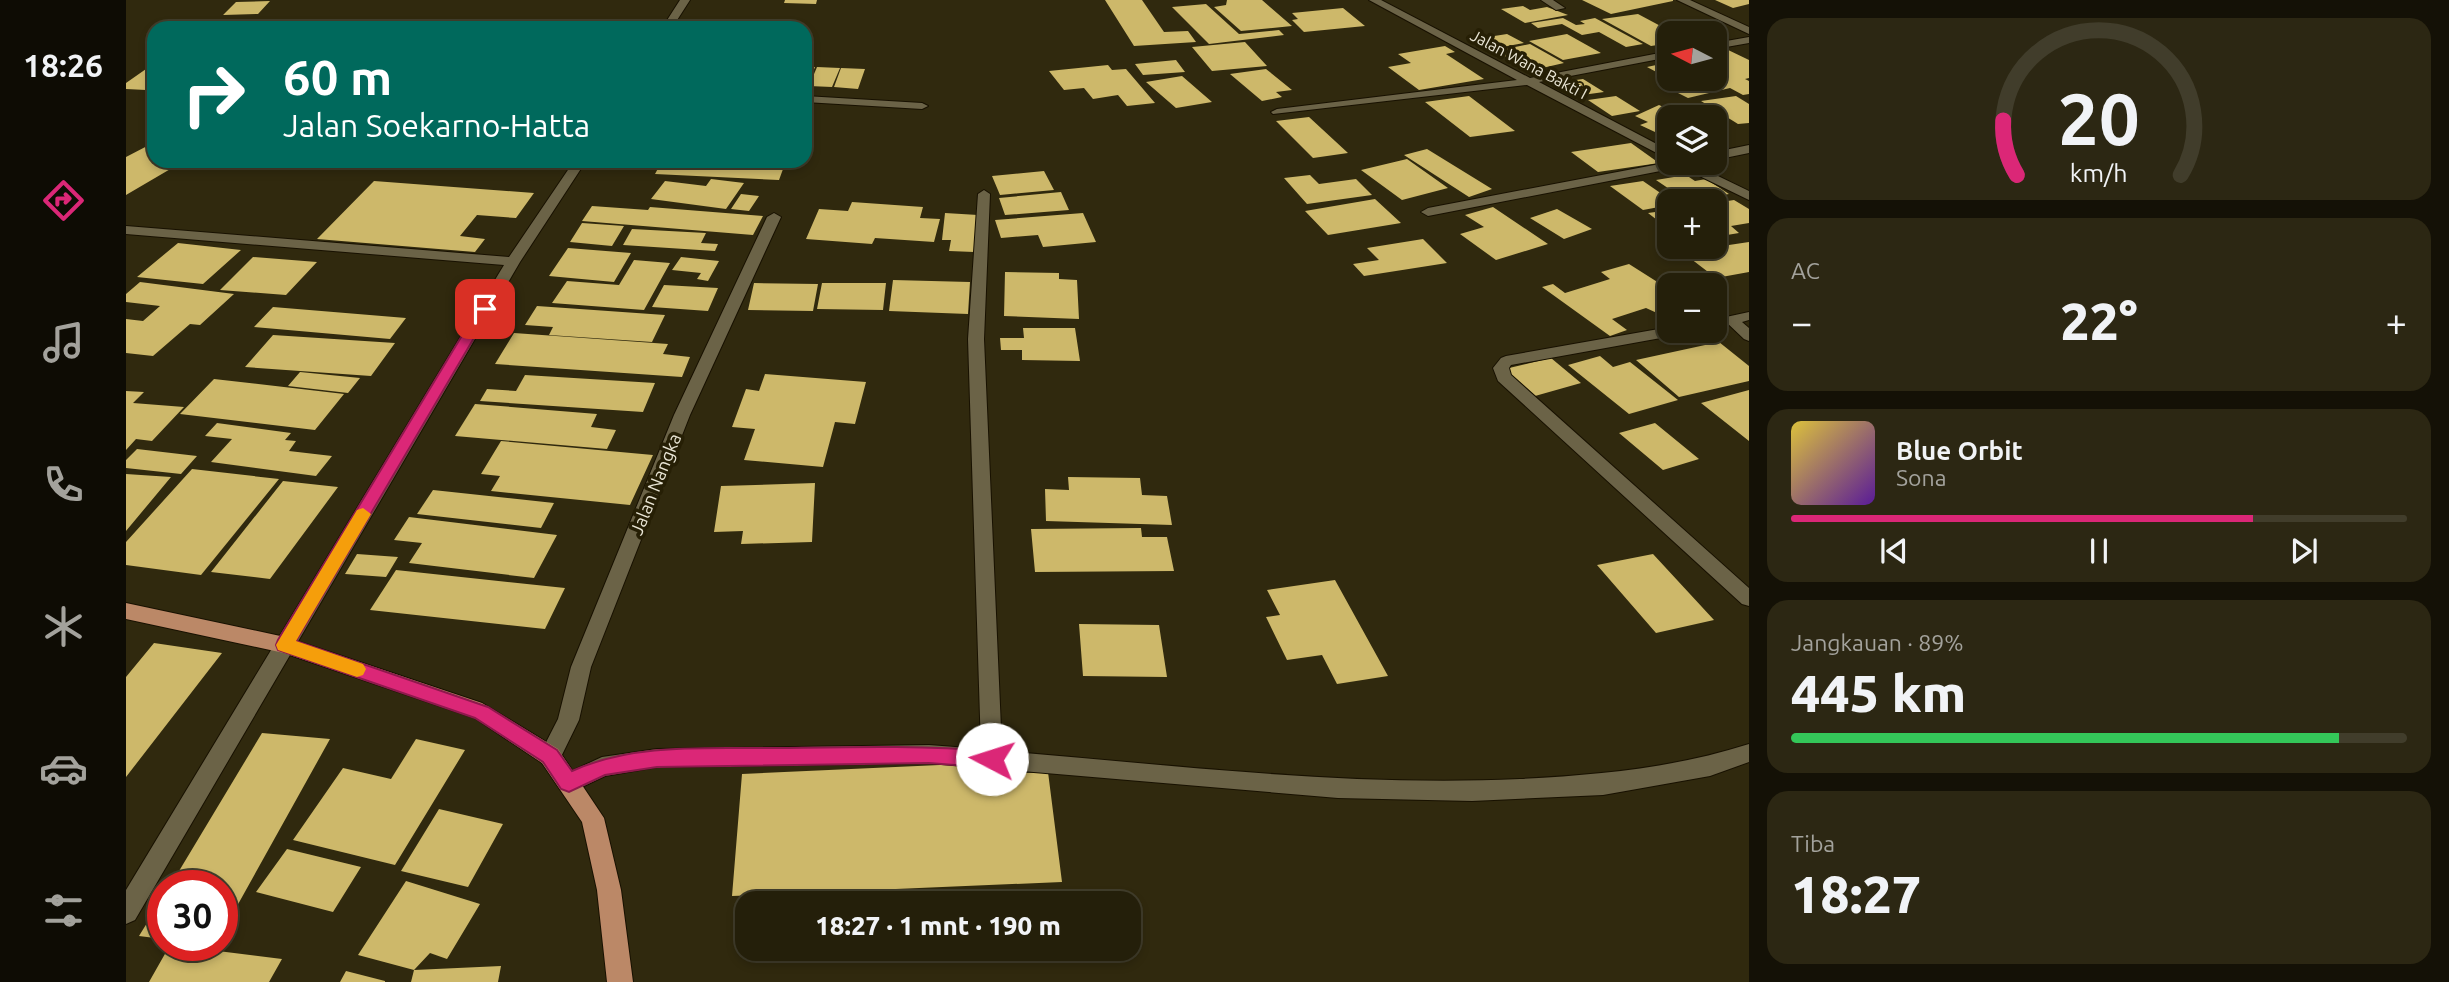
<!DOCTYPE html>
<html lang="id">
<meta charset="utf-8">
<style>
:root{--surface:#241f0a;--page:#2c2713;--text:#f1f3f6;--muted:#a3a29c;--line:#413d2b;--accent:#db2777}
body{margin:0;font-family:Ubuntu,sans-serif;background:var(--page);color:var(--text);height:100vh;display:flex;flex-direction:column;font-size:26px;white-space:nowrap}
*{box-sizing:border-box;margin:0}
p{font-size:23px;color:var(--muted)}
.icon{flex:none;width:38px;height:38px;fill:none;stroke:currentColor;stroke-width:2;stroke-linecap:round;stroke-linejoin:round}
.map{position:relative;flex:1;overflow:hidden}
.drawer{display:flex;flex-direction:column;gap:18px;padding:18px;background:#141106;width:700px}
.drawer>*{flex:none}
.top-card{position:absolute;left:21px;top:21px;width:665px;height:147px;border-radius:21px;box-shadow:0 4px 10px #0003,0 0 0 2px var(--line);background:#00695c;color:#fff;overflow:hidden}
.needle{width:46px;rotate:276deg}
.tools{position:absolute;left:1531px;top:21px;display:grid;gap:14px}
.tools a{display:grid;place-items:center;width:70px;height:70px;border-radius:14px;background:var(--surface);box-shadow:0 4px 10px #0003,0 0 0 2px var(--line);font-size:35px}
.speed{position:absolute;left:21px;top:870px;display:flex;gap:14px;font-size:35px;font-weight:700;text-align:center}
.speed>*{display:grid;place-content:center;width:91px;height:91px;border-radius:50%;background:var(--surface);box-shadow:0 4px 10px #0003,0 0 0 2px var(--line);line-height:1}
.speed .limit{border:10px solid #d22;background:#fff;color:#111}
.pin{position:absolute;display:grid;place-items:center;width:60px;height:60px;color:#fff;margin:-30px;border-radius:14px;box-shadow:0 4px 10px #0006}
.me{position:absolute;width:77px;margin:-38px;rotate:275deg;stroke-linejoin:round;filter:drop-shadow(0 0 5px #0008)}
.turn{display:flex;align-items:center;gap:24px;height:147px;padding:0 21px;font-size:32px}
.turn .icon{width:91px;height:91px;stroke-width:2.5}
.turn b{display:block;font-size:49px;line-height:60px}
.big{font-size:52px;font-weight:800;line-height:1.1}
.drawer .card{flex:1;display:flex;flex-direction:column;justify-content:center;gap:10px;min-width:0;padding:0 24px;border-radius:21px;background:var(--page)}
.drawer .dial{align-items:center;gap:0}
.dial svg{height:182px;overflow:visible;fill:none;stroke:var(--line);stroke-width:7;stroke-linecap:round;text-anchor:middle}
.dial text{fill:var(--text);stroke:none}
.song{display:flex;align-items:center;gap:21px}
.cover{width:84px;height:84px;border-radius:10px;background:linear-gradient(135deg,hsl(50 70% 55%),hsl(270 70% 35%))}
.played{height:7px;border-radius:4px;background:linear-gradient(90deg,var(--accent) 75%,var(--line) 75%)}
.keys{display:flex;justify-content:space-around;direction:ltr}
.heat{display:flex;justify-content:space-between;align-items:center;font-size:38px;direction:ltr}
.charge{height:10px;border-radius:5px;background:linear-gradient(90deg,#34c759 89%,var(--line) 0)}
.trip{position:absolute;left:609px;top:891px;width:406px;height:70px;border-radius:21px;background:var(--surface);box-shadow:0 4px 10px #0003,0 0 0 2px var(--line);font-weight:800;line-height:70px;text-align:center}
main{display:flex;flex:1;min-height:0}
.tab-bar{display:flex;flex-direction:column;width:126px;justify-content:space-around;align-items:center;background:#0e0c04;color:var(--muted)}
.tab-bar .icon{width:49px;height:49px}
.tab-bar .current{color:var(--accent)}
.tab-bar b{font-size:32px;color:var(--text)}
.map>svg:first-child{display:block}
</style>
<main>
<nav class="tab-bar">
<b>18:26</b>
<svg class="icon current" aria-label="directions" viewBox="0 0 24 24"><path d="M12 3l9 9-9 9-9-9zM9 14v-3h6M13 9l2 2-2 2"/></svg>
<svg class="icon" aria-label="music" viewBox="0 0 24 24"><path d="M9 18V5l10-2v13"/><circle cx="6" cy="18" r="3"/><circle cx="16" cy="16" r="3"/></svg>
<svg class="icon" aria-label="phone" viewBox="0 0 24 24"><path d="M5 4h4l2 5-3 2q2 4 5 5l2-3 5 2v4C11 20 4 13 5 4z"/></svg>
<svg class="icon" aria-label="climate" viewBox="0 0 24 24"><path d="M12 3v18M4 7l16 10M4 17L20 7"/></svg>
<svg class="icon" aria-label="car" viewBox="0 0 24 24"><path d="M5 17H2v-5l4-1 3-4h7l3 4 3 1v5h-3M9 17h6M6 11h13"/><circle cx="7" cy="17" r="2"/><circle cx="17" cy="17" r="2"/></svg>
<svg class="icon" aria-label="filters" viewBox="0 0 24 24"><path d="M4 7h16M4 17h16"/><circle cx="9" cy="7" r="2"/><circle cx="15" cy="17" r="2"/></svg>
</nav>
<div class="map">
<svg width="1623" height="982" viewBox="0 0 1623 982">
<rect width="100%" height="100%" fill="#30290e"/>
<path fill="#cdb86a" d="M659,0h32l-1,4 -32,-1z
M979,0h37l22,32 24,-1 8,11 -62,4z
M1101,0h35l30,26 -51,5 -27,-24 12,-2z
M1456,0h91v1l-62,13z
M1589,0h34v4l-16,4z
M144,1l-12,13 -35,1 13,-13z
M1080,4l33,30 40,-4 5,5 -75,9 -37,-37z
M1397,6l7,4 17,-3 21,8 -43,8 -24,-14z
M1217,8l22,18 -61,6 -12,-12 6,-1 -6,-6z
M1512,14l30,16 -6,1 8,4v11l-6,-2 -13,2 -49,-27z
M1437,18l13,7 9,-1 -5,-3 15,-3 48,26 -17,3 -27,-15 -17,3 -20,-11 -24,4 -7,-5z
M620,24l55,1 -1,3h-56z
M1381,34l17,9 -33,6 -16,-10z
M1441,34l34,19 -38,7 -34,-19z
M1119,42l22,24 -55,5 -20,-24z
M1404,44l34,19 -35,8 -33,-20z
M1319,46l10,6 -9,2 38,25 -65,11 -31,-23 23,-4 -13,-9z
M1598,48l25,12v18l-4,1 4,2v13l-6,1 -13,-7 -42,10 -22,-11 13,-3 -32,-17 23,-5v17h40l11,5 -6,-4v-30z
M1050,60l9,12 -42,3 -8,-11z
M982,65l4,5 14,-1 29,34 -28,3 -9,-11 -25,4 -9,-11 -20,2 -15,-19z
M679,67h10l-10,24z
M691,67l23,1 -8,19 -23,-1z
M715,68l24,1 -7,20 -24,-2z
M20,69h8v15l-8,6 -20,-1v-6z
M1140,69l26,21 -16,2 6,5 -20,4 -32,-27z
M1056,76l30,26 -36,6 -30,-26z
M1457,79l21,13 -29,4 -20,-13z
M1343,96l46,35 -45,6 -45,-35z
M1490,96l24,15 -28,5 -24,-16z
M1610,96l13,8v19l-11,1 -37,-23z
M1533,105l26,12h-15v22l-30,-14 8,-3 -13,-6z
M1183,117l39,36 -35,5 -37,-37z
M1505,143l28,20 -61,9 -27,-20z
M25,144h3v17h30l-58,34v-38z
M1301,149l65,40 -23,8 -65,-42z
M1281,159l41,29 -46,12 -41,-30z
M536,161h124l-7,19 -124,-6z
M918,171l10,19 -54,5 -8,-19z
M1184,175l9,9 37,-5 16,16 -65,9 -23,-26z
M1560,175l9,6 11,-2 23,15 -42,7 -31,-21z
M585,179l33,4 -18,26 -75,-10 14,-18 41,5z
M248,181l160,12 -18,25 -39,-3 -17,21 25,3 -10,13 -158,-13z
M1517,181l29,20h-2v4l-27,5 -33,-24z
M935,192l8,18 -64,5 -6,-17z
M615,194l18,2 -10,15 -18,-2z
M1249,199l26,24 -73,12 -23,-24z
M1608,200l15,9v14l-18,3 8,7 -24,4v-34z
M726,202l71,5 -3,11 20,1 -6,23 -59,-4 -3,6 -66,-5 13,-30 29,2z
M466,206l56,4 2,-3 113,9 -10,19 -171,-14z
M1367,207l55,37 -52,16 -36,-26 24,-7 -19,-12z
M1431,209l35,20 -28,10 -34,-21z
M1544,210v20l-22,-17z
M819,213l33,2 -4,37 -25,-1 2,-11h-9z
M957,213l13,29 -53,5 -5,-12 -37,3 -6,-18z
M456,223l42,3 -12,20 -42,-4z
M506,229l74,4 -5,10 17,1 -3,7 -92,-6z
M1297,239l24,24 -83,13 -11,-12 26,-4 -12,-12z
M1623,242v30l-33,6 -34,-26z
M52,243l63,7 -38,34 -66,-7z
M442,248l63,5 -17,29 -65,-6z
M127,257l64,5 -31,33 -66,-5z
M555,257l38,4 -11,20 -11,-2 4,-6 -29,-3z
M508,260l36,3 -26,47 -92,-7 15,-22 52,4z
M1503,264l41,26v19l-13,4 -11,-5 -34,11 15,11 -17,6 -68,-49 11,-3 12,9 45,-14 -9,-7z
M879,272l54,1v6l18,1 2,39 -75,-3z
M767,280l77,2 -2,32 -79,-3z
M14,282l94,12 -34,31 -10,-1 -37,32 -27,-3v-34l17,2 17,-15 -34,-4v-8z
M628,283l64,1 -5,27 -65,-1z
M696,283h64l-3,27 -66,-1z
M538,285l54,3 -10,23 -56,-4z
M411,306l128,9 -13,27 -103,-7 4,-8 -28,-2z
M147,307l133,11 -16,21 -136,-12z
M897,328h52l5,33 -58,-1v-10h-21l-1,-12h24z
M388,333l154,11 -5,10 27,3 -8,20 -187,-13z
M147,335l122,8 -24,33 -126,-9z
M1593,342l30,24v15l-70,16 -43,-37z
M1474,356l13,11 17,-5 48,38 -49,14 -61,-49z
M1425,358l30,25 -46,13 -30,-27z
M174,372l60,6 -12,15 -60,-7z
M639,374l101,8 -11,42 -20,-2 -12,45 -79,-7 11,-31 -23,-2 14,-38 13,2z
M399,375l130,8 -12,29 -163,-11 7,-12 29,2z
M88,379l130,15 -29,36 -135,-16z
M1623,390v51l-48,-38z
M0,391l18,1 -11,11 51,4 -32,34 -16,-2 -10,11z
M349,404l122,10 -6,13 25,3 -9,19 -152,-13z
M91,423l74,10 -6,7 11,1 -7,10 43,5 -16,20 -105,-14 21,-23 -27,-3z
M1529,423l44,36 -36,11 -44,-37z
M375,441l152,14 -23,50 -139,-14 9,-15 -19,-2z
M11,449l60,7 -16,18 -55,-6v-8z
M66,469l87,10 -78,96 -75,-10v-23z
M0,474l45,3 -45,54z
M942,477l72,1 2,17 25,1 5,29 -126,-4 -1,-32 24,1z
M157,481l55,6 -68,92 -59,-7z
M689,483l-3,59 -71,2 2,-13 -29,1 7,-46z
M307,490l121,13 -13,25 -124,-14z
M283,517l148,18 -23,43 -125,-15 13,-20 -28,-3z
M1015,528l1,9h25l7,34 -139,1 -4,-43z
M231,554l41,3 -12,20 -41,-3z
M1527,554l61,66 -58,13 -59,-68z
M270,570l169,18 -20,41 -175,-19z
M1209,580l53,96 -51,8 -15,-29 -35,5 -21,-43 14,-2 -13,-25z
M953,624l80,1 8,52 -84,-1z
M28,643l68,10 -96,124v-100z
M136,733l68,6 -108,194v-47h-52z
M290,739l49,11 -70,115 -102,-25 50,-72 48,11z
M836,764l7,11 79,-3 14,110 -330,14 10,-122z
M313,809l64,15 -35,63 -67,-16z
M161,849l74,18 -28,45 -77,-20z
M280,881l74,23 -33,55 -17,-6 -16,17 -56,-15z
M37,897v42l-24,-3z
M44,945l112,14 -13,23h-120z
M375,966l-3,16h-87l3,-12z
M220,971l39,10v1h-45z"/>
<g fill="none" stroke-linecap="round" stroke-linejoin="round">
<g stroke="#181100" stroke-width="2">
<path id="minor" d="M554,0h10l-18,28h-10z
M1243,0h12l149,78 140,-27v6l-131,25 131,69v9l-143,-75 -254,29 -2,-2 6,-3 240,-29z
M1415,0h12l12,8 -9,2z
M1551,0h13l59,27v7z
M1623,37v6l-34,6v-6z
M679,96l117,7 6,3 -6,3 -117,-7z
M1623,145v8l-34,7v-8z
M448,161h12l-66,101 -385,658 -9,4v-34l378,-625 -378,-31v-8l383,31z
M1544,162l21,1 58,28v9l-68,-33 -253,49 -7,-4 7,-4z
M858,190l6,4 -6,145 18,412c172,14 345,36 518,28 78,-4 154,-11 229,-35v18l-39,14 -107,19 -131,6 -134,-3 -409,-35 -272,4 -52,9 -36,17 -8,-3 -3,-7 3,-7 41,-19 55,-8 272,-4 52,4 -13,-410 10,-145z
M648,213l7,4 -91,198 -99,252 -12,53 -21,43 -8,2 -8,-2 -3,-7 19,-37 13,-52 103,-252 93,-198z
M1623,312v8l-7,2 7,6v13l-5,-2 -20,-19 2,-3z
M1544,327v4h10l-8,5 -161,29 -2,3 2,7 238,213v18l-7,-2 -244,-223 -5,-13 8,-10 5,-2z"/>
</g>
<g stroke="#181100" stroke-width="2">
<path id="major" d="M0,603l159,34 197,66 76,46 46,69 17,72 12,92h-26l-10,-92 -15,-68 -40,-59 -67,-45 -191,-65 -158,-34z"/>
</g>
<use href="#minor" fill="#6b6347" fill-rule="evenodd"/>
<use href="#major" fill="#bb8867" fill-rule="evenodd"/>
</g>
<path fill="#db2777" stroke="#8e194d" stroke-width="2" d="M359,305l6,4 -195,332 192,66 69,43 15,21c64,-29 137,-22 206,-23 71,-1 142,-3 214,3l7,2 3,6 -3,6 -7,3 -63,-5 -272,4 -52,8 -36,17 -8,-3 -18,-27 -68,-44 -197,-68 -2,-5 2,-5 200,-331z"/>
<path fill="#f59e0b" d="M237,508l8,6 -75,127 67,23 3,5 -3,6 -6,2 -79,-27 -2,-5 81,-135z"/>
<g text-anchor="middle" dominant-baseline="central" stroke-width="7" stroke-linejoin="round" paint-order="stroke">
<g font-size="16" fill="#eae6d6" stroke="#261f05">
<text transform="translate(1403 64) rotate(28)">Jalan Wana Bakti I</text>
</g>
<g font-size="18" fill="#eae6d6" stroke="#261f05">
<text transform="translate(529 484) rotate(-68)">Jalan Nangka</text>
</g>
</g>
</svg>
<div class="tools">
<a><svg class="needle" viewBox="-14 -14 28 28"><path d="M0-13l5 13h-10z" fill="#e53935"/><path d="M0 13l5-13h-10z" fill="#a3a29c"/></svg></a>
<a><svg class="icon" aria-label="layers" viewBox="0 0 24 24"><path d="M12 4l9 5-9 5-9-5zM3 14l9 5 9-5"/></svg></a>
<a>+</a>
<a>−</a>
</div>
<div class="speed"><div class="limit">30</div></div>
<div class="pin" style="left:359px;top:309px;background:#d93025"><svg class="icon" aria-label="arrive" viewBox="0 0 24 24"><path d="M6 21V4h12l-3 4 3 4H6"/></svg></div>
<svg class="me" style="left:866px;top:759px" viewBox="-20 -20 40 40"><circle r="19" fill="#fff"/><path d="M0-13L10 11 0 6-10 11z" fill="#db2777"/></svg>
<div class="trip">18:27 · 1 mnt · 190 m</div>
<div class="top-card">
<div class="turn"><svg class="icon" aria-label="right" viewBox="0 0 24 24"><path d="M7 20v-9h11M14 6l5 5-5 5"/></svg><div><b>60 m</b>Jalan Soekarno-Hatta</div></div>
</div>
</div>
<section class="drawer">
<div class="card dial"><svg viewBox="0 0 100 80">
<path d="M14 69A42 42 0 1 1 86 69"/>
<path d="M14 69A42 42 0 0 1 8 45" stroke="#db2777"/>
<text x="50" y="56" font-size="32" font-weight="700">20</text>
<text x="50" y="72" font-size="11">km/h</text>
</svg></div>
<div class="card"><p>AC</p>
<div class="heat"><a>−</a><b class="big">22°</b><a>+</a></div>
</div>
<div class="card">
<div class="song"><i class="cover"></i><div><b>Blue Orbit</b><p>Sona</p></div></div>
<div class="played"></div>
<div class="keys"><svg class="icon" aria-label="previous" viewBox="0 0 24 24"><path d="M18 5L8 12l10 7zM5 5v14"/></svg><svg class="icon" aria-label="pause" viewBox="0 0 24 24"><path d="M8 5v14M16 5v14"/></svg><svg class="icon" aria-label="next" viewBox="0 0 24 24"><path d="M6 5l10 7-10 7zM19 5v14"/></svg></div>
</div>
<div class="card"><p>Jangkauan · 89%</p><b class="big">445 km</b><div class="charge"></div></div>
<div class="card"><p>Tiba</p><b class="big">18:27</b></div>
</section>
</main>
